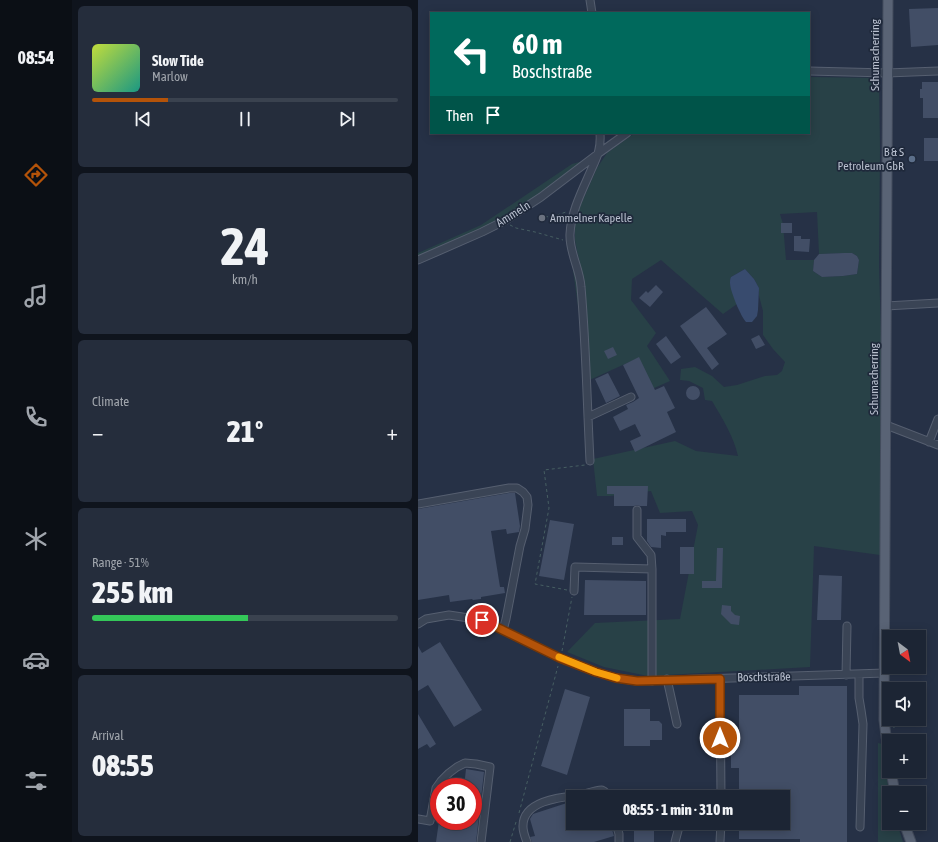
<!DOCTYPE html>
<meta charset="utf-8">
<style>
:root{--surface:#1c2534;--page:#252d3c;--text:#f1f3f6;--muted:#a0a5ac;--line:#3a424f;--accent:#b45309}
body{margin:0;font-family:"Asap Condensed",sans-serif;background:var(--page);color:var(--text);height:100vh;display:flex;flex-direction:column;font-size:15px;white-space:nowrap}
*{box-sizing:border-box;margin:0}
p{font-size:13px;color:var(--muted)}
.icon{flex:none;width:22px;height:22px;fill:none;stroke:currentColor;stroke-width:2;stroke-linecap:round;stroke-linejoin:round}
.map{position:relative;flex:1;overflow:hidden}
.details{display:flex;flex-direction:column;gap:6px;padding:6px;background:#0f141d;width:346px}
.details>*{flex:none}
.banner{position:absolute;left:12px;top:12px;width:380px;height:122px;border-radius:0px;box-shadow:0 2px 10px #0003,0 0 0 1px var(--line);background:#00695c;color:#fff;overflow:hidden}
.needle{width:26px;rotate:148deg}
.controls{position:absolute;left:464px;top:630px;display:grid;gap:8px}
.controls a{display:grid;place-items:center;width:44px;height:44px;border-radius:0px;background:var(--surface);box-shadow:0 2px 10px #0003,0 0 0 1px var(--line);font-size:20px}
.speed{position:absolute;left:12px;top:778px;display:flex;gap:8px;font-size:20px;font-weight:700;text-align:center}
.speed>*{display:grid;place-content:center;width:52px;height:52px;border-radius:50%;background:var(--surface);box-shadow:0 2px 10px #0003,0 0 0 1px var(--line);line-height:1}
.speed .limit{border:6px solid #d22;background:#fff;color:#111}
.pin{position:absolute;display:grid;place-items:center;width:34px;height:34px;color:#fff;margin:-17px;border:2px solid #fff;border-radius:50%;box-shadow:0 1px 4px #0007}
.me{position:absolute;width:44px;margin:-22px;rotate:0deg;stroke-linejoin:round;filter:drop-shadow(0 0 3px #0008)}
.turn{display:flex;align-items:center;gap:14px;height:84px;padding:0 16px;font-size:18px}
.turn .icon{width:52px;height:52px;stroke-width:2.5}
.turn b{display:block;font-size:28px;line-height:34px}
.then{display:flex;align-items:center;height:38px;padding:0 16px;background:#0003;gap:8px;font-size:15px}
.big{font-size:30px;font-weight:800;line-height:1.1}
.details .widget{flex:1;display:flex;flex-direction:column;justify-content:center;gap:6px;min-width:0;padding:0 14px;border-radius:6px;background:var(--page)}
.details .dial{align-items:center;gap:0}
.dial b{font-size:52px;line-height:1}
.song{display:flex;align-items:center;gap:12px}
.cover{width:48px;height:48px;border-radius:6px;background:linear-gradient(135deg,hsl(70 70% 55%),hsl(170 70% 35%))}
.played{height:4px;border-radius:2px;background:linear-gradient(90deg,var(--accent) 25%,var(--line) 25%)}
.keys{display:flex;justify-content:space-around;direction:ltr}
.heat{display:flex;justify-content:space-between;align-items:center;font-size:22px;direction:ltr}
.charge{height:6px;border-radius:3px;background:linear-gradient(90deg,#34c759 51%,var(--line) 0)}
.trip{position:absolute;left:148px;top:790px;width:224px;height:40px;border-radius:0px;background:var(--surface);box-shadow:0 2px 10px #0003,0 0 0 1px var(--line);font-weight:800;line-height:40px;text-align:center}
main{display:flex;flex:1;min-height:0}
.menu{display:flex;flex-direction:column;width:72px;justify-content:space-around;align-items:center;background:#0b0f15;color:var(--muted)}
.menu .icon{width:28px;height:28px}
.menu .on{color:var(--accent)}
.menu b{font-size:18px;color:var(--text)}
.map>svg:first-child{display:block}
</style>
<main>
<nav class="menu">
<b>08:54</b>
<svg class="icon on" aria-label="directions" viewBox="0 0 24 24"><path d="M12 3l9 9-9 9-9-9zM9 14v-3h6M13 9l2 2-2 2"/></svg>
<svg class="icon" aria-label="music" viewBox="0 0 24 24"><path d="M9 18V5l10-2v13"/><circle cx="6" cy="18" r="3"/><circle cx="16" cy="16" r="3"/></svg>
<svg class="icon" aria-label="phone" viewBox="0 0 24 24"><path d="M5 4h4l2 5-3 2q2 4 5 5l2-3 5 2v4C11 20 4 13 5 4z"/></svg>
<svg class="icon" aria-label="climate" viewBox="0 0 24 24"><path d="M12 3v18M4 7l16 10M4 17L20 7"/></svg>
<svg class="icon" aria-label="car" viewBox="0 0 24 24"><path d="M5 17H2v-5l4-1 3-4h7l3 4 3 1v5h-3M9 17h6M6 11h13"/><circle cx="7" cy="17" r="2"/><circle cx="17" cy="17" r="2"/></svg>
<svg class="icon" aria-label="filters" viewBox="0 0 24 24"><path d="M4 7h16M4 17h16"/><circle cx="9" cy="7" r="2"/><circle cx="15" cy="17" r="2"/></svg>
</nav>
<section class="details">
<div class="widget">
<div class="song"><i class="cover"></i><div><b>Slow Tide</b><p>Marlow</p></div></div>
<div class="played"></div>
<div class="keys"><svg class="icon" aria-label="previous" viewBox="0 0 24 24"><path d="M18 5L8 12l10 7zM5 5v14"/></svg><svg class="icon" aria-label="pause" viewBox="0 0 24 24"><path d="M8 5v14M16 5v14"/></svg><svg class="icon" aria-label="next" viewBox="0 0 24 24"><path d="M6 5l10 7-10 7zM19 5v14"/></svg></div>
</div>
<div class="widget dial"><b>24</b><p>km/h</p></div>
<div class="widget"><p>Climate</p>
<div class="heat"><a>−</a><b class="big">21°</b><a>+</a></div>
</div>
<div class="widget"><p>Range · 51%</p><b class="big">255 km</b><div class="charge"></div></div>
<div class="widget"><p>Arrival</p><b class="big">08:55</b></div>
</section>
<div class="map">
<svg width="520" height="842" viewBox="0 0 520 842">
<rect width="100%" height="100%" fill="#263146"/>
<path fill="#284147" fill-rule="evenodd" d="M391,77l70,1 1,71 -1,116 3,107 -1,126 -1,57 -66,-9 -4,121 -162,9 -44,-9 -37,-15 28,-29 85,-4 18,-94 -6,-14 -32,2 -9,-22 -41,5h-13l-4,-37 82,-18 21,10 42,5c-4,-19 -16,-38 -26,-55l-7,-1 -2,-12 -14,-7 -9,-1 1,-11 14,-2 17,9 12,11 13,-2 28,-9 12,-1 5,-4 3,-9 -12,-13 -10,-14v-24l-4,-15v-8l-5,-9 -9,-10 -14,8 -1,7 7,20 -14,10 -62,-54 -29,19 -1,21 25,33 -9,13 23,35 -18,8 -16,-30 -53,24 -2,-55 -8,-58 7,-7 -3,-12 -2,-11v-16l4,-15 18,-41 10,-15 28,-20h174zM399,212l2,42 33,-1 5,3 2,4 -2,14 -14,2 -21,1 -9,-6 1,-11h-28l-3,-36 -3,-10z
M169,160l-47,34 -58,37 -64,27v-5l63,-28 91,-61z
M460,743l4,1 7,49v30h8l6,19h-25z"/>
<path fill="#384b6e" d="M327,269l9,10 5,9 -1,22 -1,6 -5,6h-6c-5,-5 -16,-31 -16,-39 0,-2 0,-4 1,-6z"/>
<path fill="#424e66" d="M520,8v37l-27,2 -2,-38z
M504,82h16v36h-15v-20h-3v-9h2z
M506,138h14v23h-14z
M363,223h11v10h-11z
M376,236h7v3h9l-1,13 -15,-1z
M426,253h8l5,3 2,4 -2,14 -14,2 -21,1 -9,-6 1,-11 5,-6z
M238,285l7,7 -13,15 -11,-9 7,-7 2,2z
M288,307l21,27 -20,14 12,16 -7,6 -32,-44z
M341,335l6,10 -9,4 -5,-10z
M248,336l15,21 -10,7 -15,-20z
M195,347l4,8 -9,4 -4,-8z
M221,357l16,33 9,-4 11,22 -8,4 9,20 -41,20 -5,-11 11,-5 -6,-12 -15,7 -7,-14 15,-8 -2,-4 7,-3 6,-4 -16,-33z
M190,373l12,23 -14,7 -11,-24z
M268 393a7 7 0 1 1 14 0a7 7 0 1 1-14 0Z
M189,486h41l-1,20h-7l-3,-1 -3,1h-20v-12h-7z
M91,493h6l5,33 -1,6 -12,2 -1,-5 -15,2 9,56h4l1,6 -24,4v2l-8,1 -1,-1 -22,3 -1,-7 -31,5v-91z
M229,519h39v13h-20v4l-5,-1v13l-10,-1 -4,-6z
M132,520l24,4 -10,56 -25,-4z
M194,537h11v8h-11z
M262,547h14v27h-14z
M299,548h6l-1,40h-20v-7h14z
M401,575l23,1 -1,44h-24z
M167,580l61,1v34h-62z
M304,605l9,1v5l4,4 5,1 -1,9 -8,-1 -10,-10z
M22,642l42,68 -28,17 -26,-42 -10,6v-45l4,7z
M381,686h48v156h-47v-3h-61v-16h44v-26h-44v-29h-8v-36h8v-37h60z
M147,689l25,8 -23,78 -26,-9z
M206,709h26v12h9l3,3v16h-12v6h-26z
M0,714l18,30 -6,4 -3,-4 -9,5z
M48,769l18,3 -8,70h-40l3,-21h34v-34h-9z
M155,801v22h37l4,13 -20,6h-62l-2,-5 5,-1 -5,-17 3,-5z
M216,823h20v19h-20z"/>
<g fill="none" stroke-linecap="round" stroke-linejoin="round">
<g stroke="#565f70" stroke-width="9">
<path id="minor" d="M172,0l2,13
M391,71l78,2 51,-2
M0,260l64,-28 24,-12 35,-23 58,-44 28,-20
M468,306l52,-3
M170,417l43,-20
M468,425l52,20
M511,442l9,-23
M172,461c-3,-58 -4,-116 -9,-174 -1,-18 -12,-35 -11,-53 1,-23 13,-45 22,-66 6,-13 9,-20 8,-35
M0,504l91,-16h8l6,4 4,5 1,8 -3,24 -5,17 -14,73 -3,11
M219,510v27l14,18 1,14v112
M156,591l1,-24 77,2
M0,624l8,-5 23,-4 33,5 78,38 36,14 20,6 21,3 248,-8
M441,674v24l2,12 2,14 -3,103
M428,675l1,-49
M249,679l10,45
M302,679l1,118
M0,819l12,2 6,-33 5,-7 8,-8 8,-6 8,-4 11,1 14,3 -9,75
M198,823l3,11v8
M109,842c-2,-5 -4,-10 -4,-15 -1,-27 39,-30 58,-32 4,-1 18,-6 21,-5 3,1 5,4 6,7
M257,842l5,-19
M302,842l1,-19"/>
</g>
<g stroke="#444d5e" stroke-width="11">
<path id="major" d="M470,0l-4,720 5,39
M473,771l4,22
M486,823l7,19"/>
</g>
<path stroke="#465e62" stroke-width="1" stroke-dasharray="3 3" stroke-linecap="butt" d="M127,217l9,-1 12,-4
M92,225l6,3 19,4 28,8
M149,590l-32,-6 14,-76 -5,-38 41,-5
M144,651l10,-54
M475,719l1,9
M101,813l39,-147
M92,842l6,-20"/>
<use href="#minor" stroke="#3a4455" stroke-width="7"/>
<use href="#major" stroke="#596375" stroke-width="9"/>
</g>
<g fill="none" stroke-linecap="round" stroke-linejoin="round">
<g stroke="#753606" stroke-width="10">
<path id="route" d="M64,620l78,38 36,14 20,6 21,3 83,-2v59"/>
</g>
<use href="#route" stroke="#b45309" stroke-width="7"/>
<path stroke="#f59e0b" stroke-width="7" d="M141,657l37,15 21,6"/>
</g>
<circle fill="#5c6f8a" stroke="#1f293b" stroke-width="1.5" cx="494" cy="159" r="4"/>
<circle fill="#6b7280" stroke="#1f293b" stroke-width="1.5" cx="124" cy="218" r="4"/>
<g text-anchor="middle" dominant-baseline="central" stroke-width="3.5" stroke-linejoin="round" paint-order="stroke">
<g font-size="12" fill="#b8bfce" stroke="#1f293b">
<text transform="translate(457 55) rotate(-90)">Schumacherring</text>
<text transform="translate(95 214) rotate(-32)">Ammeln</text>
<text transform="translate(456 379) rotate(-90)">Schumacherring</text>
<text transform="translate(346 677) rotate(-1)">Boschstraße</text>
</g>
<g font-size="12" fill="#b8bfce" stroke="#1f293b" text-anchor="end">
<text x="486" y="152">B &amp; S<tspan x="486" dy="14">Petroleum GbR</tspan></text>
<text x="132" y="218" text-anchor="start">Ammelner Kapelle</text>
</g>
</g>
</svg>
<div class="controls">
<a><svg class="needle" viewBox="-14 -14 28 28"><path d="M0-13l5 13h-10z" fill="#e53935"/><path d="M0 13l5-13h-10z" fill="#a0a5ac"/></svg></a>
<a><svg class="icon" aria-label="sound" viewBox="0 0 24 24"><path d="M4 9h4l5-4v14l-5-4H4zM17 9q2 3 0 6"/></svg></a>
<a>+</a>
<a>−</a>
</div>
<div class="speed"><div class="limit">30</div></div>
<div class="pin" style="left:64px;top:620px;background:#d93025"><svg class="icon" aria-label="arrive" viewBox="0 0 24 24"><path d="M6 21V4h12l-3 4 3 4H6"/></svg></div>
<svg class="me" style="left:302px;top:738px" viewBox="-20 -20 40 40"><circle r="17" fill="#b45309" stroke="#fff" stroke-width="3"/><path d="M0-11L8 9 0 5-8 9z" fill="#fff"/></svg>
<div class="trip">08:55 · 1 min · 310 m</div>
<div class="banner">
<div class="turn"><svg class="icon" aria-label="left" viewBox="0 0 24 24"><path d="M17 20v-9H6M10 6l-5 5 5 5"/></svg><div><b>60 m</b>Boschstraße</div></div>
<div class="then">Then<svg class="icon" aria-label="arrive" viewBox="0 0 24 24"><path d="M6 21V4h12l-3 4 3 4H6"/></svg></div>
</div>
</div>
</main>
